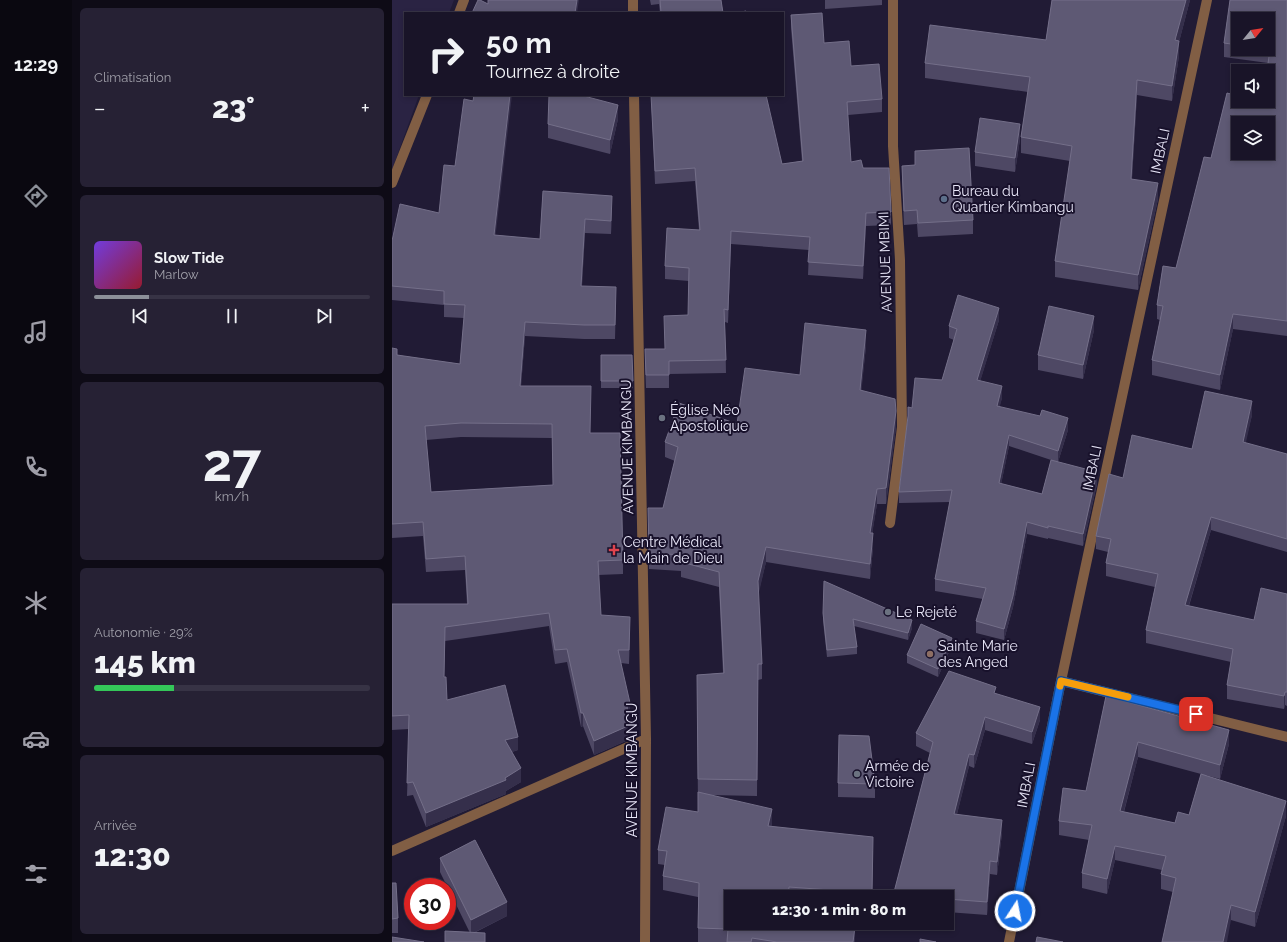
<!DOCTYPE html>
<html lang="fr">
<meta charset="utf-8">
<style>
:root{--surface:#191428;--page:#262134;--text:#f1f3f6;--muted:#9f9ea8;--line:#373345;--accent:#8c9099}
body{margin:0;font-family:Raleway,sans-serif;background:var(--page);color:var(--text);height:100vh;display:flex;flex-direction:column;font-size:15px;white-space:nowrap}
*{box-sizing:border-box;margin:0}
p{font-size:13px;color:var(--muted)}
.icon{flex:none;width:22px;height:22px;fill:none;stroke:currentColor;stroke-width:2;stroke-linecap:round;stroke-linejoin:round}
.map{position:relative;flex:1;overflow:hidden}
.sheet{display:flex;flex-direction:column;gap:8px;padding:8px;background:#0e0b16;width:320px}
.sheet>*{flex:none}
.hud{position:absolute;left:12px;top:12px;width:380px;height:84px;border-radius:0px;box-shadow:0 2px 6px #0003,0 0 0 1px var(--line);background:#191428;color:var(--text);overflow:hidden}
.needle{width:26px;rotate:60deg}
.controls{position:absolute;left:839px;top:12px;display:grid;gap:8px}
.controls a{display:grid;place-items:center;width:44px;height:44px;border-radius:0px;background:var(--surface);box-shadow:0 2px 6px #0003,0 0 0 1px var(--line);font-size:20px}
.speed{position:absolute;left:12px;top:878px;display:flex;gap:8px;font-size:20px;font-weight:700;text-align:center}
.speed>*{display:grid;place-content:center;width:52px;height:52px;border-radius:50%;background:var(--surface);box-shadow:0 2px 6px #0003,0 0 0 1px var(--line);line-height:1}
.speed .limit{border:6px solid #d22;background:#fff;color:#111}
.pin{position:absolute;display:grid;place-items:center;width:34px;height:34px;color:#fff;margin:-17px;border-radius:8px;box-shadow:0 2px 6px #0006}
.me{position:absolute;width:44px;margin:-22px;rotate:11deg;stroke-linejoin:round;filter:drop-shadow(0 0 3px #0008)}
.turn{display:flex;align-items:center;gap:14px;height:84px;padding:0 16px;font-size:18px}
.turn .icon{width:52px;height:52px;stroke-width:2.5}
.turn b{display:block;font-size:28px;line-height:34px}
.big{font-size:30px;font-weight:800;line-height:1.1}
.sheet .card{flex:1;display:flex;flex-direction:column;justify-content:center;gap:6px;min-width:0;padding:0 14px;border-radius:6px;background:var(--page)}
.sheet .dial{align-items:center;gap:0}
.dial b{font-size:52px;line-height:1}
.song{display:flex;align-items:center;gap:12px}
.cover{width:48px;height:48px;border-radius:6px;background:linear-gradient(135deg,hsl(260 70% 55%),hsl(350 70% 35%))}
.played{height:4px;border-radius:2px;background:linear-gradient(90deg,var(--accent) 20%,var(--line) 20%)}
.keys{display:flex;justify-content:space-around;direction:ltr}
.heat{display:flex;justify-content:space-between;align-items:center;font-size:22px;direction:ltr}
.charge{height:6px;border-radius:3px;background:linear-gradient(90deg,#34c759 29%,var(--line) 0)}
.trip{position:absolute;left:332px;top:890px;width:230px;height:40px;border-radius:0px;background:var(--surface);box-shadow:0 2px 6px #0003,0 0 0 1px var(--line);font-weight:800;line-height:40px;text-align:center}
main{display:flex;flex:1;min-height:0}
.dock{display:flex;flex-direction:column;width:72px;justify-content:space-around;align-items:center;background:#0a0810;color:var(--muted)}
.dock .icon{width:28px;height:28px}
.dock .on{color:var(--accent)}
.dock b{font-size:18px;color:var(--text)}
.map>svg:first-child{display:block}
</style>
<main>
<nav class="dock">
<b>12:29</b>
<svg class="icon on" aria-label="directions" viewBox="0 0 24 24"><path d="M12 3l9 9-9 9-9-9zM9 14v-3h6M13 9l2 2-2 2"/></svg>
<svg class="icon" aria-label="music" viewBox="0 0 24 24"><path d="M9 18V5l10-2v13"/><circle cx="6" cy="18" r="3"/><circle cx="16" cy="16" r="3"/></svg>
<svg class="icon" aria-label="phone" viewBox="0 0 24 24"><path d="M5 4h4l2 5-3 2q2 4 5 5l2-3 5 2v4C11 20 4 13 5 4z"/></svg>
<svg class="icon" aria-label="climate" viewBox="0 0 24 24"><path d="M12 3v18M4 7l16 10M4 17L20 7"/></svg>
<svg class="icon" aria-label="car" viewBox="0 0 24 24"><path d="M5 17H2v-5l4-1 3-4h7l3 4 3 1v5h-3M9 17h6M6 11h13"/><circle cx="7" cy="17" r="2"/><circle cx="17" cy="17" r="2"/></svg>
<svg class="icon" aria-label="filters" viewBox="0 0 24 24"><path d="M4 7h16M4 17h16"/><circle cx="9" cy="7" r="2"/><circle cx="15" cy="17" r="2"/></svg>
</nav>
<section class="sheet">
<div class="card"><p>Climatisation</p>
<div class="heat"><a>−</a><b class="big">23°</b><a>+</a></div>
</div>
<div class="card">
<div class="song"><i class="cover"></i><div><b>Slow Tide</b><p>Marlow</p></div></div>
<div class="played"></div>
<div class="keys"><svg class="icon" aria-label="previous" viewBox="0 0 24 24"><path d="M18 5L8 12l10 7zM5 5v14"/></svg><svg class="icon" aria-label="pause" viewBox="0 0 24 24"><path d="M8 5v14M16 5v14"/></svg><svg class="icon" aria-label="next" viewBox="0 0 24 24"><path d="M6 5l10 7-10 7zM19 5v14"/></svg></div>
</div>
<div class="card dial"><b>27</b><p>km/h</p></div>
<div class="card"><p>Autonomie · 29%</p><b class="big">145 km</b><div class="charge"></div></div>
<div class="card"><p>Arrivée</p><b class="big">12:30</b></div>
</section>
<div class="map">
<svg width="895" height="942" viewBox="0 0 895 942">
<rect width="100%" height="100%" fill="#211b35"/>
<path fill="#2a2343" d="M0,0h62l-5,13h-44v82h14l-27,75z"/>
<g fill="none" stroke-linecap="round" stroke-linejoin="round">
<path stroke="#815e44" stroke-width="10" d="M241,0v13
M67,13l5,-13
M242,95l12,644 -1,203
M0,183l35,-88
M498,523l12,-96 -2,-167 -7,-114v-146
M669,681l226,56
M0,851l254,-112
M617,942l52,-261 146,-681"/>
</g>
<path fill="#4e4864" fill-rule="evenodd" d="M258,0h71l2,13h-63l-1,-9 -8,1z
M433,0h57v5l-57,4z
M660,0h138l-11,42v14l-7,45 -35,-6 -5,84 26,20 -20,91 -83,-13v-16l15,-100 -49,-8v-16l7,-45 -103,-14v-15l121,-23z
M838,0h57v336l-54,-7 -13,61 -68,-15v-15l8,-40 -3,-1v-14l6,-39 13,2 28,-111 7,1 16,-65 11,3v5h30v-30h-1l1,-8 -44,-6v-14zM846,19h30v30h-30zM846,123h30v30h-30z
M399,15l60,51 31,33v13l-34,3 3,47 12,6 28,44v13l-25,1 -3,53 -55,-4 1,-25 -78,-6 -3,79 -3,-1 1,51 -57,1v14h-23l-1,-26 20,-13 23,-34 1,-34 -24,-2v-13l34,-36 -4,-49 -40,3 -4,-89 131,69 20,-3 -11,-133z
M226,119l-8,35 -62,-16v-14z
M628,139l-5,33 -40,-6v-14z
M523,151l58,69v14l-55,3 -1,-13 -13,1 -2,-45v-14l13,-1z
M151,191l69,18 -1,25 -26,-1 -3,53 34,15 -1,38h-31l-59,-3 -4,50 69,47 33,127v14l-25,1 3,40 29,15 -1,34 -8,-1 9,53 -2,1v23l-34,15 -11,-29 -2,1 -14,-65 -12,2 -6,-38 -104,15 -1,36 3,23 71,50 -6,2 9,30 -15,9v3l-80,33 -13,-32 -6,1 2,-67 -17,1v-126h75l-2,-34 -39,2 -3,-36 -31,2v-190l5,7 63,9 4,-46 -20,-1v-12l-52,-5v-59l47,-28 56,22 45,4zM69,437l91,1 1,47 -122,7 -5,-52z
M607,320l-19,61 22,17 -3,9 69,23 -10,32 39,22 -14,62 -35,-8v1l-21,-5 -14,73 -9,33 -28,-7v-12l7,-22 -48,-8v-12l15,-77 -51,1v-11l13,-84 30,-28 12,-40 -5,-2v-12zM617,446l42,14 -9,34 -41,-10z
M702,330l-11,49 -45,-9v-15z
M474,346l-5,45 35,36 -10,77h-9l-5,29 1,15 -3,31 -104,-17 -8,32 4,70v15l-4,1 -1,116 -47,-1 62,28 -1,4 102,24 -1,46h-141v26l124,4v15h-157v-45l-35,-7v-14l2,-11 -7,-1v-14l40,-38 -1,-137 26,-2 -4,-86 -38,-10v-6l-32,-2 -1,-45 15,-16 12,-47 -10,-4v-15l72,-18 63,-49z
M209,355h31l1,33h-32z
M860,415l-7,28 42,11v98l-76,-22 -22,76 65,14 33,-26v112l-2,-1 -1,4 -57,-10v-14l4,-23 -85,-19v-13l9,-43 -49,-11v-13l2,-11 -12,-3v-13l27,-58 69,-29z
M431,613l89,15 -4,12 -54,-14 3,21v7l-30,3 -4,-36z
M560,645l-14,32 -31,-14v-8z
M604,694l44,26 -8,24 -47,-14 -11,38 -5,-2 -12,48 45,19 -5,42 -7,-1 -3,41 -40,-3v-15h-54l37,-144 -14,-7v-13z
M714,696l123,48 -9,35 -15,-4 81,41 -31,111 -24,-7 -58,-28 -12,-3v-15l1,-4 -47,-10 -8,34 -25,-6v-15l7,-33 -30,-5v-14l27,-30zM746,757l63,17 -12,41 -14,8 -51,-11z
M446,783l37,1v14l-37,-1z
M48,858l67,58 -33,17 11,9 -15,-9 -30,-61z
M0,883l6,35v15h-6z"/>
<path fill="#352f4b" d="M185,0h2l-2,13h-2z
M794,0h4l-11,42v14l-7,45v-15l3,-46z
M745,80v15l-6,99v-15z
M118,95h2l-18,154v-14z
M226,105v14l-8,35v-14z
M628,124v15l-5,33v-14z
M766,183v16l-20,91v-15z
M220,196v13l-1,25v-13z
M474,213v13l-3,53v-13z
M193,219v14l-4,67v-14z
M339,231v13l-3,79v-13z
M607,308v12l-22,72v-12z
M841,314v15l-13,61v-15z
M702,316v14l-11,49v-14z
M133,322v14l-5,64v-14z
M474,330v16l-6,60v-16z
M610,386v12l-5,20v-12z
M860,401v14l-9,41v-14z
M504,411v16l-10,77v-16z
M676,418v12l-10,32v-11z
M617,435v11l-10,49v-12z
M705,472v12l-14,62v-12z
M485,489v15l-7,44v-15z
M819,517v13l-26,88v-13z
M635,522v12l-14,73 -9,33v-11z
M481,533v15l-3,31v-15z
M374,547v15l-8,35v-16z
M238,617v13l-1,34v-14z
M520,620v8l-4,12v-7z
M560,638v7l-14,32v-8z
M893,692v13l-1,4v-13z
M235,703h3v13l-3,1z
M648,707v13l-8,24v-12z
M189,713h2v13l-2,1z
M593,717v13l-11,38v-13z
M236,726v14l-34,15v-14z
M837,730v14l-9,35v-14z
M126,737v13l-13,4v-14z
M746,742v15l-18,69v-15z
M577,754v12l-15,60v-12z
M129,768v14l-15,9v3l-80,33v-14l79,-35z
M894,801v15l-31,111v-15z
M380,809v14l-4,17v-14z
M610,820v13l-5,42v-13z
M723,846v14l-8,34v-15z
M598,861v13l-3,41v-13z
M115,902v14l-36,18v-14z
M839,905v15l-4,22h-4z
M463,927v15h-2z"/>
<path fill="#5e5974" stroke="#746f89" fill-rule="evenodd" d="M86,0h2l8,4v-4h89l-2,13h-28l-8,-1v1h-67z
M268,0h61l2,13h-62z
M660,0h134l-11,40 4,1 -7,45 -35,-6 -6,99 27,4 -20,92 -83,-14 17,-115 -51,-9 9,-60 -105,-14 5,-38 116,15z
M838,0h57v321l-54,-7 -13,61 -68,-15 11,-54 -6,-1 6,-39 13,2 28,-111 7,1 16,-65 11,3v5h30v-30h-1l3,-22h-2v-30h-30v26l-14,-2zM846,123h30v30h-30z
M354,11v2h-10z
M430,13l2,30 25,-2 2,25 28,-2 3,35 -35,3 4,60 10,-2 2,8h26l2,44 -25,1 -3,53 -55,-4 2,-25 -79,-6 -3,79 -4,-1 2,51 -57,1v14h-23l-1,-26h20l-1,-33 24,-1 1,-47 -24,-2 2,-38 33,2 -5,-62 -40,3 -4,-76h115l16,69 21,-3 -12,-146z
M82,95h36l-16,140 46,4 3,-48 69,5 -1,25 -26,-2 -4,67 35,1 -1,38h-31l-59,-3 -5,64h71l-1,47h30l3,127 -25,1 3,54 29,2 -1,33h-11l12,53h-3l1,23 -34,15 -11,-28h-2l-14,-64 -12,1 -6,-37 -104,14 -1,50h2l1,23 58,-15 13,52 -13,3 16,28 -16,10 1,2 -80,33 -13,-31 -6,1 2,-68 -17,1v-112h76l-3,-48 -39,3 -3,-37 -31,2v-176l5,1v6l63,9 5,-59 -21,-1v-13l-52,-5v-45l8,-37 39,9 5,-48 11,1 9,-67 9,2zM69,423l91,1 1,61 -122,7 -6,-66z
M157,95h31l38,10 -8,35 -62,-16z
M588,118l40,6 -5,34 -40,-6z
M577,148l4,72 -55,3 -1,-13 -13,1 -2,-45 13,-1v-14z
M566,295l41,13 -22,72 25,6 -5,20 43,10 2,-6 26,8 -10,33 -49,-16 -10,48 43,11 9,-34 46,12 -14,62 -35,-8v2l-21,-6 -14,74 -9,33 -28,-8 10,-33 -51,-9 17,-89 -53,2 9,-76v-9l4,1 3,-30 27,2 15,-51 -8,-3z
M657,306l45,10 -11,49 -45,-10z
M413,323l61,7 -6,60 35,9 1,12 -10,77 -9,1 -7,44h3l-3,31 -104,-17 -8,34 4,83h-4l-1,116 -59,-1 -1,-104 27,-2 -5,-101 -38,-10 2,-7 -34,-2 -1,-45h15l15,-61 -13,-5 14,-39 58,21 8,-56 55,7z
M209,355h31l1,26h-32z
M813,391l47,10 -9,41 44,12v85l-76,-22 -26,88 69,15 7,-32 26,6v98h-2l-1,4 -57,-11 6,-36 -87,-19 12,-56 -52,-11 5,-24 -15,-3 13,-62 14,4 9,-43 60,14z
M432,581l88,39 -4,13 -55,-14 4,28 -30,3 -4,-37z
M529,624l31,14 -14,31 -31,-14z
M557,671l47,16 -2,6 46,14 -8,25 -47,-15 -11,38 -5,-1 -15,60 48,6 -5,42 -7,-1 -3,41 -40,-3v-2h-37l-17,-1 40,-154 -17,-9z
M714,696l123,34 -9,35 -82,-23 -18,69 55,12 3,-11 11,3 12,-41 85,27 -31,111 -24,-7 -8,37h-61l14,-64 -15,-4 5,-18 -51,-10 -8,33 -25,-6 10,-48 -33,-4 4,-33 23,3z
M447,735l30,1 6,48 -37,-1z
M306,792l74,17 -4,17 105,11 -1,56 -83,-6 -1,10h-57v26h102l22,4 -2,15h-76l-25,-4 -1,4h-24l1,-13 -30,-1 1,-45 -36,-7 4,-25 -9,-1 8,-43 32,5z
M83,840l32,62 -36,18 -31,-62z
M0,883h4l2,35 -6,1z
M53,931l40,2v9h-40z
M0,937l32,5h-32z
M645,937l26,5h-27z
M528,939l16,3h-16z"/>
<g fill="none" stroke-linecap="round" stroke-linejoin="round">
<g stroke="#114b97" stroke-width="10">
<path id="route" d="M623,911l46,-230 135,33"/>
</g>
<use href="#route" stroke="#1a73e8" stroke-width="7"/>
<path stroke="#f59e0b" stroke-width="7" d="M668,686l1,-5 67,16"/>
</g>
<circle fill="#5c6f8a" stroke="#18112b" stroke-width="1.5" cx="552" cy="199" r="4"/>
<g fill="#6b7280" stroke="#18112b" stroke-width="1.5">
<circle cx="270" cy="418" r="4"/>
<circle cx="496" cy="612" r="4"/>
<circle cx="465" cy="774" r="4"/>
</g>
<path fill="#e0444e" stroke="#18112b" stroke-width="1.5" d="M220 544h4v4h4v4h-4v4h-4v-4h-4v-4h4z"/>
<circle fill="#8d6e63" stroke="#18112b" stroke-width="1.5" cx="538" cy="654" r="4"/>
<g text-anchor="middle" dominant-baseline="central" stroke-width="4" stroke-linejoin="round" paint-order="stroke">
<g font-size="14" fill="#e8e6f8" stroke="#18112b">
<text transform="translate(768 151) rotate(-78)">IMBALI</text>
<text transform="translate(493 262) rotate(-92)">AVENUE MBIMI</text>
<text transform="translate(235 447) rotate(-91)">AVENUE KIMBANGU</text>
<text transform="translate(700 468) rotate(-78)">IMBALI</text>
<text transform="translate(240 770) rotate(-90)">AVENUE KIMBANGU</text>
<text transform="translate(634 785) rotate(-79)">IMBALI</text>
</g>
<g font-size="14" fill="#e8e6f8" stroke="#18112b" text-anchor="start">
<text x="560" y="191">Bureau du<tspan x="560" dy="16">Quartier Kimbangu</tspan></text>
<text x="278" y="410">Église Néo<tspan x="278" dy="16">Apostolique</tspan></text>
<text x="231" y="542">Centre Médical<tspan x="231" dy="16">la Main de Dieu</tspan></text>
<text x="504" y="612">Le Rejeté</text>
<text x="546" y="646">Sainte Marie<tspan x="546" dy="16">des Anged</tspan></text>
<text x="473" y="766">Armée de<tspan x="473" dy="16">Victoire</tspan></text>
</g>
</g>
</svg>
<div class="controls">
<a><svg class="needle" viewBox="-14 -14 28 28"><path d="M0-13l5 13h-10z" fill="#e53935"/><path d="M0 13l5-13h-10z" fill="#9f9ea8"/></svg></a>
<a><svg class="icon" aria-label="sound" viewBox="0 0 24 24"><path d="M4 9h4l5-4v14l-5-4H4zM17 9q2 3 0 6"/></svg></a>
<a><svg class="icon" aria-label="layers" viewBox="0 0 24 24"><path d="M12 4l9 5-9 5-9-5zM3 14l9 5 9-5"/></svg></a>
</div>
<div class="speed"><div class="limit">30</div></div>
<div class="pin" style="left:804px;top:714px;background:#d93025"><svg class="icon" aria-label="arrive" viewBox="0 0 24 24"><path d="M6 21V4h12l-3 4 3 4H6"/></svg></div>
<svg class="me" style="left:623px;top:911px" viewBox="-20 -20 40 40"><circle r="17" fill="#1a73e8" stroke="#fff" stroke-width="3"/><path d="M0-11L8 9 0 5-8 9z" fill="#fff"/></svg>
<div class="trip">12:30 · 1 min · 80 m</div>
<div class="hud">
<div class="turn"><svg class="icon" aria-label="right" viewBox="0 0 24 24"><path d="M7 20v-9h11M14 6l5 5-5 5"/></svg><div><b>50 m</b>Tournez à droite</div></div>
</div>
</div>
</main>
